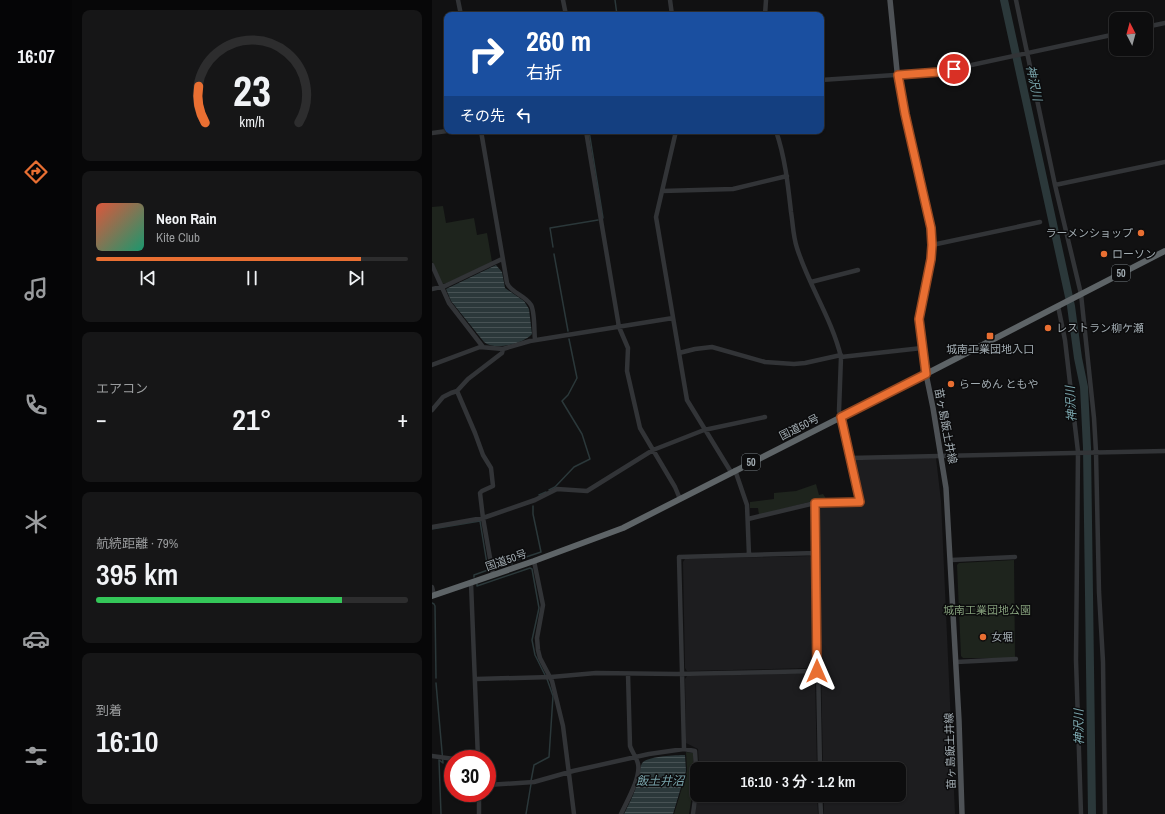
<!DOCTYPE html>
<html lang="ja">
<meta charset="utf-8">
<style>
:root{--surface:#0d0d0e;--page:#161617;--text:#f1f3f6;--muted:#9a9c9e;--line:#2d2d2e;--accent:#e96f32}
body{margin:0;font-family:"Archivo Narrow","Noto Sans JP",sans-serif;background:var(--page);color:var(--text);height:100vh;display:flex;flex-direction:column;font-size:15px;white-space:nowrap}
*{box-sizing:border-box;margin:0}
p{font-size:13px;color:var(--muted)}
.icon{flex:none;width:22px;height:22px;fill:none;stroke:currentColor;stroke-width:2;stroke-linecap:round;stroke-linejoin:round}
.map{position:relative;flex:1;overflow:hidden}
.drawer{display:flex;flex-direction:column;gap:10px;padding:10px;background:#070708;width:360px}
.drawer>*{flex:none}
.banner{position:absolute;left:12px;top:12px;width:380px;height:122px;border-radius:8px;box-shadow:0 1px 3px #0004,0 0 0 1px var(--line);background:#1a4fa0;color:#fff;overflow:hidden}
.needle{width:26px;rotate:354deg}
.buttons{position:absolute;left:677px;top:12px;display:grid;gap:8px}
.buttons a{display:grid;place-items:center;width:44px;height:44px;border-radius:8px;background:var(--surface);box-shadow:0 1px 3px #0004,0 0 0 1px var(--line);font-size:20px}
.speed{position:absolute;left:12px;top:750px;display:flex;gap:8px;font-size:20px;font-weight:700;text-align:center}
.speed>*{display:grid;place-content:center;width:52px;height:52px;border-radius:50%;background:var(--surface);box-shadow:0 1px 3px #0004,0 0 0 1px var(--line);line-height:1}
.speed .limit{border:6px solid #d22;background:#fff;color:#111}
.pin{position:absolute;display:grid;place-items:center;width:34px;height:34px;color:#fff;margin:-17px;border:2px solid #fff;border-radius:50%;box-shadow:0 1px 4px #0007}
.me{position:absolute;width:44px;margin:-22px;rotate:0deg;stroke-linejoin:round;filter:drop-shadow(0 0 3px #0008)}
.turn{display:flex;align-items:center;gap:14px;height:84px;padding:0 16px;font-size:18px}
.turn .icon{width:52px;height:52px;stroke-width:2.5}
.turn b{display:block;font-size:28px;line-height:34px}
.then{display:flex;align-items:center;height:38px;padding:0 16px;background:#0003;gap:8px;font-size:15px}
.big{font-size:30px;font-weight:600;line-height:1.1}
.drawer .widget{flex:1;display:flex;flex-direction:column;justify-content:center;gap:6px;min-width:0;padding:0 14px;border-radius:8px;background:var(--page)}
.drawer .dial{align-items:center;gap:0}
.dial svg{height:104px;overflow:visible;fill:none;stroke:var(--line);stroke-width:7;stroke-linecap:round;text-anchor:middle}
.dial text{fill:var(--text);stroke:none}
.song{display:flex;align-items:center;gap:12px}
.cover{width:48px;height:48px;border-radius:6px;background:linear-gradient(135deg,hsl(10 70% 55%),hsl(160 70% 35%))}
.played{height:4px;border-radius:2px;background:linear-gradient(90deg,var(--accent) 85%,var(--line) 85%)}
.keys{display:flex;justify-content:space-around;direction:ltr}
.heat{display:flex;justify-content:space-between;align-items:center;font-size:22px;direction:ltr}
.charge{height:6px;border-radius:3px;background:linear-gradient(90deg,#34c759 79%,var(--line) 0)}
.trip{position:absolute;left:258px;top:762px;width:216px;height:40px;border-radius:8px;background:var(--surface);box-shadow:0 1px 3px #0004,0 0 0 1px var(--line);font-weight:600;line-height:40px;text-align:center}
main{display:flex;flex:1;min-height:0}
.tab-bar{display:flex;flex-direction:column;width:72px;justify-content:space-around;align-items:center;background:#050506;color:var(--muted)}
.tab-bar .icon{width:28px;height:28px}
.tab-bar .active{color:var(--accent)}
.tab-bar b{font-size:18px;color:var(--text)}
.map>svg:first-child{display:block}
</style>
<main>
<nav class="tab-bar">
<b>16:07</b>
<svg class="icon active" aria-label="directions" viewBox="0 0 24 24"><path d="M12 3l9 9-9 9-9-9zM9 14v-3h6M13 9l2 2-2 2"/></svg>
<svg class="icon" aria-label="music" viewBox="0 0 24 24"><path d="M9 18V5l10-2v13"/><circle cx="6" cy="18" r="3"/><circle cx="16" cy="16" r="3"/></svg>
<svg class="icon" aria-label="phone" viewBox="0 0 24 24"><path d="M5 4h4l2 5-3 2q2 4 5 5l2-3 5 2v4C11 20 4 13 5 4z"/></svg>
<svg class="icon" aria-label="climate" viewBox="0 0 24 24"><path d="M12 3v18M4 7l16 10M4 17L20 7"/></svg>
<svg class="icon" aria-label="car" viewBox="0 0 24 24"><path d="M5 17H2v-5l4-1 3-4h7l3 4 3 1v5h-3M9 17h6M6 11h13"/><circle cx="7" cy="17" r="2"/><circle cx="17" cy="17" r="2"/></svg>
<svg class="icon" aria-label="filters" viewBox="0 0 24 24"><path d="M4 7h16M4 17h16"/><circle cx="9" cy="7" r="2"/><circle cx="15" cy="17" r="2"/></svg>
</nav>
<section class="drawer">
<div class="widget dial"><svg viewBox="0 0 100 80">
<path d="M14 69A42 42 0 1 1 86 69"/>
<path d="M14 69A42 42 0 0 1 9 41" stroke="#e96f32"/>
<text x="50" y="56" font-size="32" font-weight="700">23</text>
<text x="50" y="72" font-size="11">km/h</text>
</svg></div>
<div class="widget">
<div class="song"><i class="cover"></i><div><b>Neon Rain</b><p>Kite Club</p></div></div>
<div class="played"></div>
<div class="keys"><svg class="icon" aria-label="previous" viewBox="0 0 24 24"><path d="M18 5L8 12l10 7zM5 5v14"/></svg><svg class="icon" aria-label="pause" viewBox="0 0 24 24"><path d="M8 5v14M16 5v14"/></svg><svg class="icon" aria-label="next" viewBox="0 0 24 24"><path d="M6 5l10 7-10 7zM19 5v14"/></svg></div>
</div>
<div class="widget"><p>エアコン</p>
<div class="heat"><a>−</a><b class="big">21°</b><a>+</a></div>
</div>
<div class="widget"><p>航続距離 · 79%</p><b class="big">395 km</b><div class="charge"></div></div>
<div class="widget"><p>到着</p><b class="big">16:10</b></div>
</section>
<div class="map">
<svg width="733" height="814" viewBox="0 0 733 814">
<defs>
<pattern id="water-rules" width="6" height="5" patternUnits="userSpaceOnUse"><rect width="6" height="5" fill="#2b383a"/><path d="M0 2.5h6" fill="none" stroke="#475254"/></pattern>
</defs>
<rect width="100%" height="100%" fill="#111112"/>
<path fill="#1d1d1f" d="M504,458l5,43 14,313h-131v-19h75v-26h-76l-5,-262 1,-1 44,-2 -9,-44z
M378,556l3,4 2,106 -3,2 -125,3 -2,-3 -2,-106 2,-3z
M380,673l3,3 2,93h-118l-1,-20 -12,-6 -1,-64 2,-3z
M266,795h119l1,19h-123z"/>
<path fill="#1e241d" d="M11,206l3,17 28,-5 3,17 10,-2 5,29 -45,21 -5,1 -10,-23v-54z
M384,484l3,11 4,-1 4,6 -14,1 -54,14 -1,-7h-8v-6l24,-3v-6l22,-2z
M582,560l1,98h-52l-2,-2 -4,-91 2,-2z
M254,752l7,1 1,30 -5,31h-15l13,-43z"/>
<path fill="url(#water-rules)" d="M64,265l6,7 3,16 19,13 5,8 3,25c-9,10 -37,17 -48,8l-33,-41 -5,-12z
M253,755l1,16 -13,43h-49c6,-12 12,-24 15,-37 1,-4 1,-12 4,-15 7,-6 33,-7 42,-7z"/>
<g fill="none" stroke-linecap="round" stroke-linejoin="round">
<path stroke="#2b383a" stroke-width="1.5" d="M183,0l2,15
M157,131l14,87
M121,247l-3,-19 48,-8
M122,254l14,77
M117,490l6,-3 19,-20 16,-8 -8,-25 -20,-33 6,-6 9,-17 -8,-39
M107,495l7,-3
M0,529l48,-8 8,49 -14,5v2
M80,564l-1,-2 30,-10 -8,-38v-8
M45,584v2l53,-18 2,1 7,39 -7,32 3,15 10,20
M0,603l2,1 1,2 1,72
M4,683l7,80 -4,-3 2,54
M99,781l3,-16 15,-8 4,-61 -6,-17
M94,814l5,-30"/>
<path stroke="#2b383a" stroke-width="8" d="M572,0l67,306 7,52 6,29 3,61 5,366"/>
<path stroke="#323437" stroke-width="4.5" d="M26,0l3,15
M131,0l3,15
M238,0l2,15
M584,0l39,185 26,109 13,124 2,34 3,140 4,70 2,152
M333,15l1,-15
M714,27l19,-4
M389,80l118,-8 177,-38
M49,131l26,152c4,10 18,12 24,22 4,7 3,26 4,35
M154,131l33,196 9,21 -1,23 13,57 35,59 5,12
M244,131l-20,86 31,183 44,72
M344,131c9,26 12,54 15,81 2,12 2,24 6,36 12,38 35,71 44,109l-2,54 2,6 19,85 -45,1 5,266
M0,133l15,-2
M623,185l110,-23
M230,191l71,-2 54,-13
M500,245l108,-23
M0,265l17,38 34,44
M379,282l47,-12
M0,289l13,-3 57,-27
M626,306l7,34 13,112 -2,208 5,154
M247,353l16,-4 17,-2 53,15 29,2 11,-1 36,-8
M409,357l81,-9
M0,365l48,-18 23,2 27,-8 143,-23
M25,391l18,42 8,22 8,13 2,18 -11,5 -2,2 3,25 10,57
M0,410l11,-13 8,-4 6,-2 11,-12 34,-26 1,-4
M418,458l315,-7
M303,470l12,35 2,50
M316,519l67,-16
M0,527l51,-9 52,-18 22,-11 30,2 66,-41 51,-20 61,-13
M519,560l64,-3
M102,561l9,44 -6,33 1,12 2,8 12,23 11,45 11,88
M39,583l7,176
M0,587l2,8
M524,662l60,-3
M44,679l75,-2 45,-4 81,1 140,-3
M252,749l-5,-192 137,-4
M0,756l22,3
M55,785l47,-3 39,-11 76,-17 35,-5 11,2 2,34 -4,29
M47,793v21
M388,795l1,19
M189,814c6,-13 20,-37 17,-50 -1,-6 -6,-12 -8,-18l-2,-72"/>
<path stroke="#4e5256" stroke-width="5.5" d="M458,0l8,81 33,147 1,17 -1,14 -12,60 7,55 7,34 13,80 13,233 3,93"/>
<path stroke="#5e6467" stroke-width="6" d="M0,596l102,-35 89,-33 303,-154 239,-123"/>
</g>
<g fill="none" stroke-linecap="round" stroke-linejoin="round">
<g stroke="#974820" stroke-width="10">
<path id="route" d="M385,671l-2,-168 45,-1 -19,-85 85,-43 -7,-55 12,-60 1,-14 -1,-17 -26,-114 -7,-39 41,-3 15,-3"/>
</g>
<use href="#route" stroke="#e96f32" stroke-width="7"/>
</g>
<g fill="#e96f32" stroke="#0c0c0d" stroke-width="1.5">
<circle cx="709" cy="233" r="4"/>
<circle cx="672" cy="254" r="4"/>
<circle cx="616" cy="328" r="4"/>
<rect x="554" y="332" width="8" height="8" rx="2"/>
<circle cx="519" cy="384" r="4"/>
<circle cx="551" cy="637" r="4"/>
</g>
<g text-anchor="middle" dominant-baseline="central" stroke-width="3" stroke-linejoin="round" paint-order="stroke">
<g fill="#0c0c0d" stroke="#757c80" stroke-width="1">
<rect x="680" y="265" width="18" height="16" rx="3"/>
<rect x="310" y="454" width="18" height="16" rx="3"/>
</g>
<g font-size="10" font-weight="bold" fill="#a2acb2">
<text x="689" y="273">50</text>
<text x="319" y="462">50</text>
</g>
<g font-size="11" fill="#a2acb2" stroke="#0c0c0d" text-anchor="start">
<text x="701" y="233" text-anchor="end">ラーメンショップ</text>
<text x="680" y="254">ローソン</text>
<text x="624" y="328">レストラン柳ケ瀬</text>
<text x="558" y="349" text-anchor="middle">城南工業団地入口</text>
<text x="527" y="384">らーめん ともや</text>
<text x="559" y="637">女堀</text>
</g>
<g font-size="11" fill="#a2acb2" stroke="#0c0c0d">
<text transform="translate(514 426) rotate(79)">苗ヶ島飯土井線</text>
<text transform="translate(367 427) rotate(-27)">国道50号</text>
<text transform="translate(74 560) rotate(-19)">国道50号</text>
<text transform="translate(518 751) rotate(-92)">苗ヶ島飯土井線</text>
</g>
<g font-size="11" fill="#839d7a" stroke="#0c0c0d">
<text x="555" y="610">城南工業団地公園</text>
</g>
<g font-size="12" font-style="italic" fill="#7aa5ac" stroke="#0c0c0d">
<text transform="translate(602 83) rotate(78)">神沢川</text>
<text transform="translate(639 404) rotate(-93)">神沢川</text>
<text transform="translate(647 727) rotate(-91)">神沢川</text>
<text x="228" y="781">飯土井沼</text>
</g>
</g>
</svg>
<div class="buttons">
<a><svg class="needle" viewBox="-14 -14 28 28"><path d="M0-13l5 13h-10z" fill="#e53935"/><path d="M0 13l5-13h-10z" fill="#9a9c9e"/></svg></a>
</div>
<div class="speed"><div class="limit">30</div></div>
<div class="pin" style="left:522px;top:69px;background:#d93025"><svg class="icon" aria-label="arrive" viewBox="0 0 24 24"><path d="M6 21V4h12l-3 4 3 4H6"/></svg></div>
<svg class="me" style="left:385px;top:671px" viewBox="-20 -20 40 40"><path d="M0-17L14 15 0 8-14 15z" fill="#e96f32" stroke="#fff" stroke-width="4"/></svg>
<div class="trip">16:10 · 3 分 · 1.2 km</div>
<div class="banner">
<div class="turn"><svg class="icon" aria-label="right" viewBox="0 0 24 24"><path d="M7 20v-9h11M14 6l5 5-5 5"/></svg><div><b>260 m</b>右折</div></div>
<div class="then">その先<svg class="icon" aria-label="left" viewBox="0 0 24 24"><path d="M17 20v-9H6M10 6l-5 5 5 5"/></svg></div>
</div>
</div>
</main>
